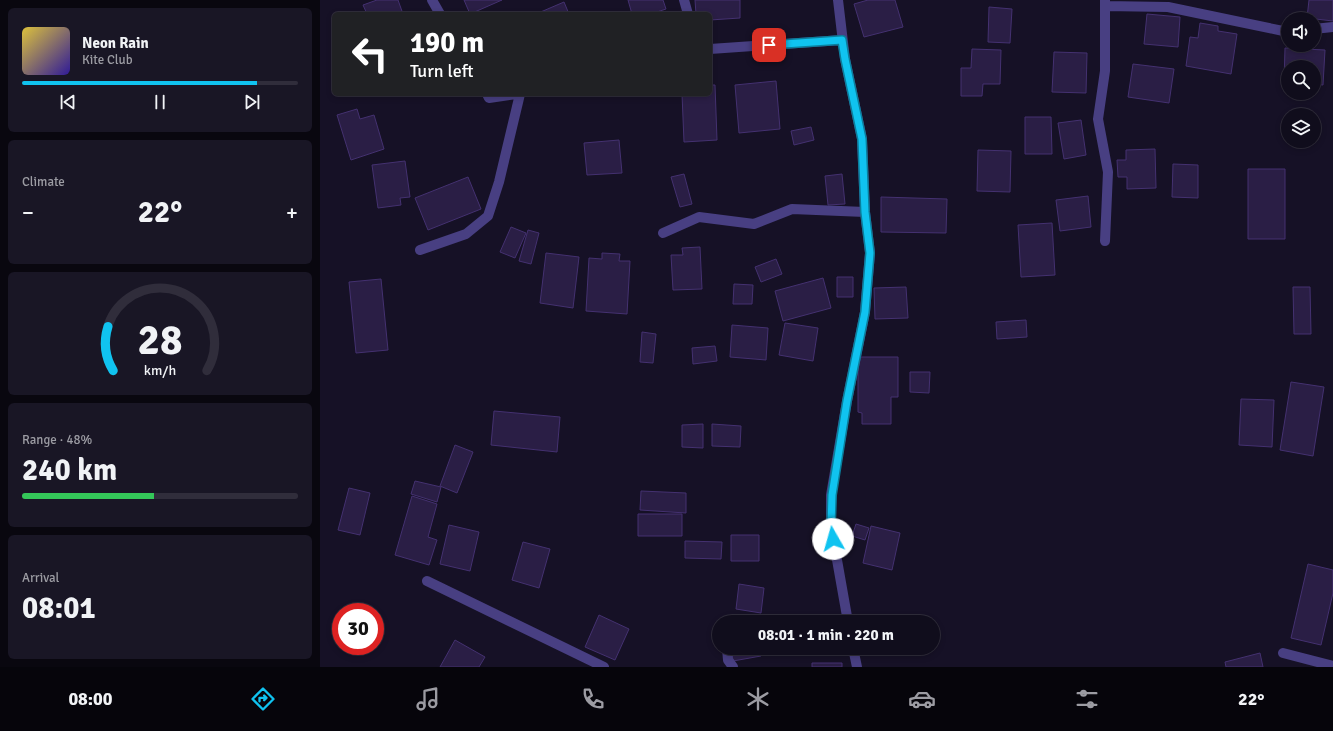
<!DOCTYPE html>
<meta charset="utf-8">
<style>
:root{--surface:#100d1c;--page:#191625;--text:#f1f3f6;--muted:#9c9ca3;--line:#302d3b;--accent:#10c3f0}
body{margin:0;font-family:Signika,sans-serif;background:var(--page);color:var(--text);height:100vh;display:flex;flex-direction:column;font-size:15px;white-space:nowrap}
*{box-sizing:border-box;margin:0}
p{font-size:13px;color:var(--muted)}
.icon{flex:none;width:22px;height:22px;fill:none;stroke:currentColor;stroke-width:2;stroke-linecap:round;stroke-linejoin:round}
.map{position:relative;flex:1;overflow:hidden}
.drawer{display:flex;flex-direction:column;gap:8px;padding:8px;background:#09070f;width:320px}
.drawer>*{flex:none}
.banner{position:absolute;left:12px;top:12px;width:380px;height:84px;border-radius:6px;box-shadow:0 2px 6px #0003,0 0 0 1px var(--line);background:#202124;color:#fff;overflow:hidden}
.fabs{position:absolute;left:961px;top:12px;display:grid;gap:8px}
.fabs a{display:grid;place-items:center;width:40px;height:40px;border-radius:50%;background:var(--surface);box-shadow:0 2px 6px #0003,0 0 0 1px var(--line);font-size:20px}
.speed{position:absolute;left:12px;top:603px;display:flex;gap:8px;font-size:20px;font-weight:700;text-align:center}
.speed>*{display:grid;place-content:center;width:52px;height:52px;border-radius:50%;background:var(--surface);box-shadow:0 2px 6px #0003,0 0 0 1px var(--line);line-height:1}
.speed .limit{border:6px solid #d22;background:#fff;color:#111}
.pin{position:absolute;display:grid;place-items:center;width:34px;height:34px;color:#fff;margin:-17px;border-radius:8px;box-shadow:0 2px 6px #0006}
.me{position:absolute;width:44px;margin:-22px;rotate:353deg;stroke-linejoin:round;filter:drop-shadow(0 0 3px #0008)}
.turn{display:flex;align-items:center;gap:14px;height:84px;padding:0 12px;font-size:18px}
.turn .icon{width:52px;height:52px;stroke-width:2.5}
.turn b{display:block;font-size:28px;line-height:34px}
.big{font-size:30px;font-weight:700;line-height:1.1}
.drawer .widget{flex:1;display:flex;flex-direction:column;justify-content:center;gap:6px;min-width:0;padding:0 14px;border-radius:6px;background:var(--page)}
.drawer .dial{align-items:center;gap:0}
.dial svg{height:104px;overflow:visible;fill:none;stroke:var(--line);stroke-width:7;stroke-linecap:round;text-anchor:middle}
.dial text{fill:var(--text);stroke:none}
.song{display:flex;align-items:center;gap:12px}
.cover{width:48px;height:48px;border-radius:6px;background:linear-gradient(135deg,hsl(50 70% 55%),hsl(250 70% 35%))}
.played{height:4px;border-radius:2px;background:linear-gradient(90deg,var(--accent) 85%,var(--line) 85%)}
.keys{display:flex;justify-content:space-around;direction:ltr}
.heat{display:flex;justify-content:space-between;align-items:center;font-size:22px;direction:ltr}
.charge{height:6px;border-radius:3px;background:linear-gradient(90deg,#34c759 48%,var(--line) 0)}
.trip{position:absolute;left:392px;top:615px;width:228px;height:40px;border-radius:20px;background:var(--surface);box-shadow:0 2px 6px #0003,0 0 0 1px var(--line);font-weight:700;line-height:40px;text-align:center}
.dock{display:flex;height:64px;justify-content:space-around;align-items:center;background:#06050b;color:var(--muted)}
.dock .icon{width:28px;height:28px}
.dock .selected{color:var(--accent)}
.dock b{font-size:18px;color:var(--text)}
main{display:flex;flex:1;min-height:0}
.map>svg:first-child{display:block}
</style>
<main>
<section class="drawer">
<div class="widget">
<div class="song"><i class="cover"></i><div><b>Neon Rain</b><p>Kite Club</p></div></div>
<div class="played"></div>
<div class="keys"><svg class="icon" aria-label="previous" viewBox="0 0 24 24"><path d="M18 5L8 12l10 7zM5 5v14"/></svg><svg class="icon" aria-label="pause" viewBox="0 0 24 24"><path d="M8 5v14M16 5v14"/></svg><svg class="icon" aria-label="next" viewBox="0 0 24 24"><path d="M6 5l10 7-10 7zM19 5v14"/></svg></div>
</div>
<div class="widget"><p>Climate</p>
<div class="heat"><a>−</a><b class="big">22°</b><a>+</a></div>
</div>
<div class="widget dial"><svg viewBox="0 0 100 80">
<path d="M14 69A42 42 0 1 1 86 69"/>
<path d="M14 69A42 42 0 0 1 10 35" stroke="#10c3f0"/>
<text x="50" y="56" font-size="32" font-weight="700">28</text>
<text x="50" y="72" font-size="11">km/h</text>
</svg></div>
<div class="widget"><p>Range · 48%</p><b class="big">240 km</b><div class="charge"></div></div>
<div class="widget"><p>Arrival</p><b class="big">08:01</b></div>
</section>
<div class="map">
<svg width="1013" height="667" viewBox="0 0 1013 667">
<rect width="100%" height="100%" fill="#161126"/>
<path fill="#2a1e45" stroke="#443170" d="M57,0h21l5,14h-36l-4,-9z
M144,0h38l-32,14z
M308,0h35l3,9 -15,5h-19z
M375,0h45v18l-30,2v-6h-14z
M548,0h27l8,27 -39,10 -10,-33z
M989,0h24v21l-26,-3z
M244,2l5,12h-33z
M669,7l23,2 -2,34 -22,-1z
M827,14l33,3 -2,30 -34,-3z
M880,23l18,3v5l19,3 -6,40 -45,-8 4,-29 8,1z
M965,48l40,2 -2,35 -9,-1v-17h-26v15h-4z
M652,49l29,1 -1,34h-17l-1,12h-21v-28h10z
M734,52l33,1 -1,40 -34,-1z
M813,64l41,5 -5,34 -41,-6z
M456,81l4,48 -41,4 -4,-48z
M390,85h5l2,55 -33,2 -2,-48h28z
M37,109l3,10 14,-4 10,34 -33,11 -14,-45z
M705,117h26l1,37h-27z
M761,120l5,35 -22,4 -6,-36z
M491,127l3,13 -20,5 -3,-14z
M299,140l3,33 -35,2 -3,-32z
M835,149l1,39 -29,1v-12h-9l-1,-17h9v-10z
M658,150l33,1 -1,41 -33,-1z
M85,161l5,36 -10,1 1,7 -23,3 -6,-43z
M853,164l25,1v33l-26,-1z
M928,169h37v70h-37z
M364,174l8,30 -12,3 -9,-30z
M522,174l3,30 -17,1 -3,-29z
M148,177l13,32 -53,21 -13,-32z
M768,196l3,31 -31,4 -4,-31z
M561,197l66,2 -1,34 -65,-1z
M732,223l3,52 -34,2 -3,-52z
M191,227l15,6 -11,25 -15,-6z
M208,230l11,3 -8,31 -12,-3z
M380,247l2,42 -29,1 -2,-35h12l-1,-7z
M226,253l33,4 -6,51 -33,-5z
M282,253l18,1 -1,7h11l-3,53 -41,-3 3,-53 13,1z
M456,259l6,15 -21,8 -6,-15z
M517,277h16v20h-16z
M503,278l8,30 -48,13 -8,-30z
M61,279l7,71 -32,3 -7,-71z
M414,284l19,1 -1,19h-19z
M586,287l2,31 -33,1 -1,-31z
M973,287h17l1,47h-17z
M706,320l1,17 -30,2 -1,-17z
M465,323l33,5 -5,33 -34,-6z
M412,325l36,3 -2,32 -36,-3z
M322,332l14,2 -3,29 -13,-1z
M395,346l2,15 -24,3 -1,-16z
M538,357h40v40h-7v27h-29v-11l-4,-1z
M590,372h20l-1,21 -19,-1z
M971,382l33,5 -11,69 -33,-6z
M921,399l33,1 -2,47 -33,-2z
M174,411l66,6 -3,35 -66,-7z
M383,424v24l-21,-1v-22z
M392,424l29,2 -1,21 -28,-1z
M135,445l18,7 -16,41 -17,-7z
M95,481l26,6 -4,15 -26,-8z
M29,488l21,5 -10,42 -22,-5z
M321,491l45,2v20l-46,-3z
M92,496l25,8 -9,33 9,3 -8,25 -34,-10z
M318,514h44v22h-44z
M536,524l13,4 -4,12 -13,-4z
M129,525l30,7 -9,39 -30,-7z
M551,526l29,7 -8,37 -29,-7z
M411,535h28v26h-28z
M365,541l37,1 -1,17 -36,-1z
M203,542l27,7 -11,39 -27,-8z
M988,564l25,6v23l-12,52 -30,-7z
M419,584l25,4 -3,25 -25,-4z
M279,615l30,14 -14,31 -30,-13z
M55,622l5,2 -5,8z
M135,640l30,17 -6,10h-39z
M411,648h28l2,8 -28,5z
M940,653l3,14h-37l-1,-5z
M492,663h30v4h-30z"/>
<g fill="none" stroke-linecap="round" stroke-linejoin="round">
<path stroke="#483f82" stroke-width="10" d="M112,0l8,14
M364,0l4,14
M518,0l7,59 17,80 3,73 5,41 -5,59 -18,89 -16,94v31l17,96
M785,0v71l-7,48 10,53 -3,69
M785,6l63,1 120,25
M994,29l19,-2
M390,49l132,-9
M167,94l2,4 27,-4
M343,233l36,-16 55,7 38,-15 73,3
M100,250l46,-16 22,-18 11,-34 21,-88
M107,581l177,86
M407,648l1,12 5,7
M533,648l4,19
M963,653l50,13"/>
</g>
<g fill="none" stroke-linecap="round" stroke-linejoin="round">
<g stroke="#0a7f9c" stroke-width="10">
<path id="route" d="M449,45l73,-5 3,19 17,80 3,73 5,41 -5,59 -18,89 -15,94 -1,31 2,13"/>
</g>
<use href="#route" stroke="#10c3f0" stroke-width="7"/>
</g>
</svg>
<div class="fabs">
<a><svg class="icon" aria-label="sound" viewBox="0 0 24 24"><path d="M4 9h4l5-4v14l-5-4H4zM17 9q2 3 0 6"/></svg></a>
<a><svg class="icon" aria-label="search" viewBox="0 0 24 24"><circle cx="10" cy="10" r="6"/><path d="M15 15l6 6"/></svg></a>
<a><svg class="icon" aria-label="layers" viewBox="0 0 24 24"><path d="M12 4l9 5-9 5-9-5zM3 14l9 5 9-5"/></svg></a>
</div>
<div class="speed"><div class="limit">30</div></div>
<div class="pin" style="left:449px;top:45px;background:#d93025"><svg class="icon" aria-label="arrive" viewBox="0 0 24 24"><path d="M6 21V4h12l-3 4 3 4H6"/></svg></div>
<svg class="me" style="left:513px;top:539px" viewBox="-20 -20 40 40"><circle r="19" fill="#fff"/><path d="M0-13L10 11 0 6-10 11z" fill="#10c3f0"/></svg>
<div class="trip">08:01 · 1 min · 220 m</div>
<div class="banner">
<div class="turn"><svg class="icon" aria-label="left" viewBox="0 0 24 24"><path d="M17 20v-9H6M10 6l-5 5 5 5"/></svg><div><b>190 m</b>Turn left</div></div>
</div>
</div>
</main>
<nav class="dock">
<b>08:00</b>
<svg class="icon selected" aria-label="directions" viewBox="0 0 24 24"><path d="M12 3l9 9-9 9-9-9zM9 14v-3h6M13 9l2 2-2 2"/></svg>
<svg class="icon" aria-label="music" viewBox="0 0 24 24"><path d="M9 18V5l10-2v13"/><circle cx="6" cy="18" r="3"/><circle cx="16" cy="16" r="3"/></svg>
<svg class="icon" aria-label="phone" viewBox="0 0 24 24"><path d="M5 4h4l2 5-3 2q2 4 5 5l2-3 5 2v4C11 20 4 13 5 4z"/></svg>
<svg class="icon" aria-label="climate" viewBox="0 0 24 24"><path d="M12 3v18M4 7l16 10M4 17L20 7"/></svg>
<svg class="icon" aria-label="car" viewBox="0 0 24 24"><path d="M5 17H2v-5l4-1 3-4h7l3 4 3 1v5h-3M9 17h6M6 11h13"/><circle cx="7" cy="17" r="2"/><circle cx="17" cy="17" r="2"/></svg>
<svg class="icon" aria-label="filters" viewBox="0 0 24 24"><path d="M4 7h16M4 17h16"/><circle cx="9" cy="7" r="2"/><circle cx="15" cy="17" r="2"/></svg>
<b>22°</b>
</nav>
